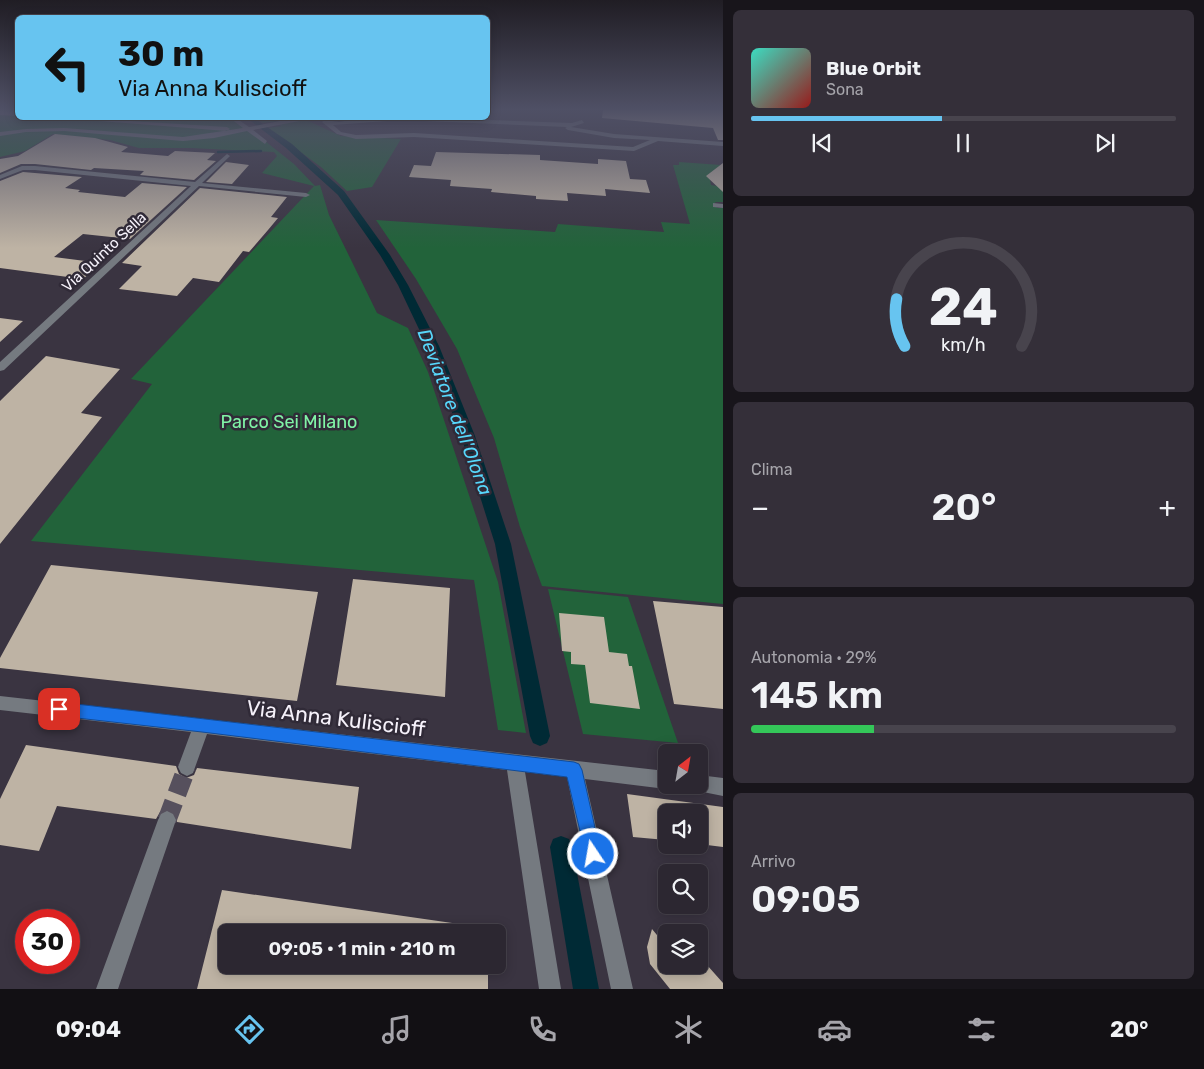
<!DOCTYPE html>
<html lang="it">
<meta charset="utf-8">
<style>
:root{--surface:#2c2731;--page:#342f39;--text:#f1f3f6;--muted:#a6a5ab;--line:#48444d;--accent:#67c4f0}
body{margin:0;font-family:Rubik,sans-serif;background:var(--page);color:var(--text);height:100vh;display:flex;flex-direction:column;font-size:19px;white-space:nowrap}
*{box-sizing:border-box;margin:0}
p{font-size:16px;color:var(--muted)}
.icon{flex:none;width:28px;height:28px;fill:none;stroke:currentColor;stroke-width:2;stroke-linecap:round;stroke-linejoin:round}
.map{position:relative;flex:1;overflow:hidden}
.drawer{display:flex;flex-direction:column;gap:10px;padding:10px;background:#18151b;width:481px}
.drawer>*{flex:none}
.hud{position:absolute;left:15px;top:15px;width:475px;height:105px;border-radius:8px;box-shadow:0 2px 12px #0003,0 0 0 1px var(--line);background:#67c4f0;color:#111;overflow:hidden}
.needle{width:32px;rotate:31deg}
.tools{position:absolute;left:658px;top:744px;display:grid;gap:10px}
.tools a{display:grid;place-items:center;width:50px;height:50px;border-radius:8px;background:var(--surface);box-shadow:0 2px 12px #0003,0 0 0 1px var(--line);font-size:25px}
.speed{position:absolute;left:15px;top:909px;display:flex;gap:10px;font-size:25px;font-weight:700;text-align:center}
.speed>*{display:grid;place-content:center;width:65px;height:65px;border-radius:50%;background:var(--surface);box-shadow:0 2px 12px #0003,0 0 0 1px var(--line);line-height:1}
.speed .limit{border:8px solid #d22;background:#fff;color:#111}
.pin{position:absolute;display:grid;place-items:center;width:42px;height:42px;color:#fff;margin:-21px;border-radius:10px;box-shadow:0 2px 8px #0006}
.me{position:absolute;width:55px;margin:-28px;rotate:348deg;stroke-linejoin:round;filter:drop-shadow(0 0 4px #0008)}
.turn{display:flex;align-items:center;gap:18px;height:105px;padding:0 20px;font-size:22px}
.turn .icon{width:65px;height:65px;stroke-width:2.5}
.turn b{display:block;font-size:35px;line-height:42px}
.big{font-size:38px;font-weight:600;line-height:1.1}
.drawer .widget{flex:1;display:flex;flex-direction:column;justify-content:center;gap:8px;min-width:0;padding:0 18px;border-radius:8px;background:var(--page)}
.drawer .dial{align-items:center;gap:0}
.dial svg{height:130px;overflow:visible;fill:none;stroke:var(--line);stroke-width:7;stroke-linecap:round;text-anchor:middle}
.dial text{fill:var(--text);stroke:none}
.song{display:flex;align-items:center;gap:15px}
.cover{width:60px;height:60px;border-radius:8px;background:linear-gradient(135deg,hsl(170 70% 55%),hsl(0 70% 35%))}
.played{height:5px;border-radius:2px;background:linear-gradient(90deg,var(--accent) 45%,var(--line) 45%)}
.keys{display:flex;justify-content:space-around;direction:ltr}
.heat{display:flex;justify-content:space-between;align-items:center;font-size:28px;direction:ltr}
.charge{height:8px;border-radius:4px;background:linear-gradient(90deg,#34c759 29%,var(--line) 0)}
.trip{position:absolute;left:218px;top:924px;width:288px;height:50px;border-radius:8px;background:var(--surface);box-shadow:0 2px 12px #0003,0 0 0 1px var(--line);font-weight:600;line-height:50px;text-align:center}
.dock{display:flex;height:80px;justify-content:space-around;align-items:center;background:#121014;color:var(--muted)}
.dock .icon{width:35px;height:35px}
.dock .on{color:var(--accent)}
.dock b{font-size:22px;color:var(--text)}
main{display:flex;flex:1;min-height:0}
.map>svg:first-child{display:block}
</style>
<main>
<div class="map">
<svg width="723" height="989" viewBox="0 0 723 989">
<rect width="100%" height="100%" fill="#3a3441"/>
<path fill="#22633a" d="M0,110h17l1,8h218l58,46 21,22 5,-1 9,30 48,98 31,15 20,44 70,210 28,151 -28,-3 -24,-150 -443,-39 121,-157 -21,-5 183,-193 -52,-13 15,-17 -3,-4 -83,-4h-52l-29,-8 -57,-6 -28,17 -25,6z
M256,118l48,1 37,17 60,3 -29,48 -25,4 -26,-24 -53,-39 13,-2 -3,-5 -15,2z
M679,162l42,3 -12,9 2,11 12,2v15h-8l2,6h6v396l-181,-18 -22,-59 -26,-89 -37,-89 -41,-70 -40,-59 179,12 3,-8 106,8 -3,-10 29,2 -17,-59h6z
M548,589l80,8 50,146 -95,-9z"/>
<g fill="none" stroke-linecap="round" stroke-linejoin="round">
<path stroke="#002a35" stroke-width="2.5" d="M218,152l43,-1"/>
<path fill="#002a35" fill-rule="evenodd" d="M247,118h7l38,26 52,47 46,64 18,30 31,61 36,90 36,108 39,192 -3,7 -7,3 -7,-3 -3,-7 -35,-192 -34,-108 -34,-90 -29,-61 -18,-30 -42,-60 -52,-47z
M561,836l8,3 3,8 27,142h-26l-23,-142 3,-8z"/>
</g>
<path fill="#beb3a4" d="M603,110h120v30h-5l-5,-12 -111,-10z
M55,134l40,4 33,9 -7,5 47,4 7,-5 40,2 -8,7 9,1 -22,19 -54,-5 4,-4 -50,-3 -3,2 -56,-6h-14l-21,9v-14l18,-3z
M436,152l104,3v5l58,4v-5l28,2 4,18 16,1 4,13 -45,-4 1,7 -39,-3 1,8 -32,-2v-3l-45,-4 1,-3 -42,-3 1,-6 -42,-3 5,-12 17,1z
M226,162l23,3 -17,19 -26,-2z
M723,163v29l-17,-16z
M23,172l59,5 -17,11 15,2 -2,2 47,5 17,-14 45,4 -57,52 -47,-5 -29,23 47,6 -18,16 -83,-11v-87z
M200,188l87,9 -16,20 7,1 -10,12 -19,22 -6,-1 -24,31 -26,-4 -16,18 -58,-7 23,-23 -20,-3z
M0,318l23,3 -23,21z
M46,356l74,13 -39,44 21,4 -102,127v-143z
M51,565l267,27 -21,109 -297,-33v-10z
M353,579l97,9 -5,109 -109,-12z
M653,601l70,6v102l-49,-5z
M559,613l45,4 5,35 18,2 2,12h3l8,43 -50,-6 -5,-38 -14,-1v-12l-9,-1z
M26,745l150,21 3,8 7,4 8,-3 3,-7 162,19 -8,62 -174,-27 -2,-9 -7,-4 -8,3 -4,7 -99,-13 -18,45 -39,-6v-46z
M627,794l96,13v40l-24,-3v-32h-33v28l-33,-3z
M222,890l251,36v6h-247v33h262v24h-291z
M652,929l14,17v19h33v-9l24,27v6h-53l-20,-25 -3,-17z"/>
<g fill="none" stroke-linecap="round" stroke-linejoin="round">
<path stroke="#56505d" stroke-width="19" stroke-dasharray="19 9" stroke-linecap="butt" d="M167,820l20,-53"/>
<path fill="#757a80" fill-rule="evenodd" d="M0,111l18,1v4l-18,-1z
M62,118h21l144,9 3,2 -3,2z
M230,118h6l13,9 42,-8h19l-57,11 14,11 -2,3 -18,-13 -33,7 -31,3 -119,-10 -38,1 -26,4v-4l26,-3 38,-1 119,9 60,-9z
M362,118h68l142,5 10,-3 2,3 -13,4 43,7 109,8v4l-65,-5 -24,10 -220,-14 -58,2 -19,-5 -15,-12 3,-2 14,2zM400,120l167,7 -2,1 3,2 46,8 36,2 -17,7 -219,-14 -58,2 -15,-3 -8,-7z
M227,154l3,2 -1,1 -27,26 104,10 4,2 -4,2 -107,-11 -195,184 -4,1v-9l191,-176 -156,-16h-12l-23,9v-4l22,-9h13l160,16z
M713,203l10,1v4l-10,-1z
M0,696l666,75v14h7l-7,4 -81,-10 48,210h-22l-44,-212 -42,-5 36,217h-22l-32,-219 -300,-36 -14,39 -6,3 -6,-3 -3,-6 13,-35 -191,-22z
M699,775l24,3v18l-30,-6 -2,-5h8z
M167,811l6,3 3,6 -58,169h-22l62,-169 3,-6z"/>
</g>
<linearGradient id="sky" x2="0" y2="1"><stop stop-color="#201d24"/><stop offset="0.44" stop-color="#4f5065"/><stop offset="1" stop-color="#4f5065" stop-opacity="0"/></linearGradient>
<rect width="723" height="248" fill="url(#sky)"/>
<path fill="#1a73e8" stroke="#114b97" d="M59,702l515,60 5,2 3,6 19,84 -2,6 -6,3 -6,-3 -20,-83 -365,-45 -143,-16 -5,-2 -2,-5 2,-5z"/>
<g text-anchor="middle" dominant-baseline="central" stroke-width="5" stroke-linejoin="round" paint-order="stroke">
<g font-size="15" fill="#f5f1fa" stroke="#302a37">
<text transform="translate(104 252) rotate(-43)">Via Quinto Sella</text>
</g>
<g font-size="18" fill="#80f4a6" stroke="#302a37">
<text x="289" y="422">Parco Sei Milano</text>
</g>
<g font-size="19" font-style="italic" fill="#57d7fb" stroke="#302a37">
<text transform="translate(455 412) rotate(69)">Deviatore dell'Olona</text>
</g>
<g font-size="21" fill="#f5f1fa" stroke="#302a37">
<text transform="translate(336 718) rotate(7)">Via Anna Kuliscioff</text>
</g>
</g>
</svg>
<div class="tools">
<a><svg class="needle" viewBox="-14 -14 28 28"><path d="M0-13l5 13h-10z" fill="#e53935"/><path d="M0 13l5-13h-10z" fill="#a6a5ab"/></svg></a>
<a><svg class="icon" aria-label="sound" viewBox="0 0 24 24"><path d="M4 9h4l5-4v14l-5-4H4zM17 9q2 3 0 6"/></svg></a>
<a><svg class="icon" aria-label="search" viewBox="0 0 24 24"><circle cx="10" cy="10" r="6"/><path d="M15 15l6 6"/></svg></a>
<a><svg class="icon" aria-label="layers" viewBox="0 0 24 24"><path d="M12 4l9 5-9 5-9-5zM3 14l9 5 9-5"/></svg></a>
</div>
<div class="speed"><div class="limit">30</div></div>
<div class="pin" style="left:59px;top:709px;background:#d93025"><svg class="icon" aria-label="arrive" viewBox="0 0 24 24"><path d="M6 21V4h12l-3 4 3 4H6"/></svg></div>
<svg class="me" style="left:593px;top:854px" viewBox="-20 -20 40 40"><circle r="17" fill="#1a73e8" stroke="#fff" stroke-width="3"/><path d="M0-11L8 9 0 5-8 9z" fill="#fff"/></svg>
<div class="trip">09:05 · 1 min · 210 m</div>
<div class="hud">
<div class="turn"><svg class="icon" aria-label="left" viewBox="0 0 24 24"><path d="M17 20v-9H6M10 6l-5 5 5 5"/></svg><div><b>30 m</b>Via Anna Kuliscioff</div></div>
</div>
</div>
<section class="drawer">
<div class="widget">
<div class="song"><i class="cover"></i><div><b>Blue Orbit</b><p>Sona</p></div></div>
<div class="played"></div>
<div class="keys"><svg class="icon" aria-label="previous" viewBox="0 0 24 24"><path d="M18 5L8 12l10 7zM5 5v14"/></svg><svg class="icon" aria-label="pause" viewBox="0 0 24 24"><path d="M8 5v14M16 5v14"/></svg><svg class="icon" aria-label="next" viewBox="0 0 24 24"><path d="M6 5l10 7-10 7zM19 5v14"/></svg></div>
</div>
<div class="widget dial"><svg viewBox="0 0 100 80">
<path d="M14 69A42 42 0 1 1 86 69"/>
<path d="M14 69A42 42 0 0 1 9 40" stroke="#67c4f0"/>
<text x="50" y="56" font-size="32" font-weight="700">24</text>
<text x="50" y="72" font-size="11">km/h</text>
</svg></div>
<div class="widget"><p>Clima</p>
<div class="heat"><a>−</a><b class="big">20°</b><a>+</a></div>
</div>
<div class="widget"><p>Autonomia · 29%</p><b class="big">145 km</b><div class="charge"></div></div>
<div class="widget"><p>Arrivo</p><b class="big">09:05</b></div>
</section>
</main>
<nav class="dock">
<b>09:04</b>
<svg class="icon on" aria-label="directions" viewBox="0 0 24 24"><path d="M12 3l9 9-9 9-9-9zM9 14v-3h6M13 9l2 2-2 2"/></svg>
<svg class="icon" aria-label="music" viewBox="0 0 24 24"><path d="M9 18V5l10-2v13"/><circle cx="6" cy="18" r="3"/><circle cx="16" cy="16" r="3"/></svg>
<svg class="icon" aria-label="phone" viewBox="0 0 24 24"><path d="M5 4h4l2 5-3 2q2 4 5 5l2-3 5 2v4C11 20 4 13 5 4z"/></svg>
<svg class="icon" aria-label="climate" viewBox="0 0 24 24"><path d="M12 3v18M4 7l16 10M4 17L20 7"/></svg>
<svg class="icon" aria-label="car" viewBox="0 0 24 24"><path d="M5 17H2v-5l4-1 3-4h7l3 4 3 1v5h-3M9 17h6M6 11h13"/><circle cx="7" cy="17" r="2"/><circle cx="17" cy="17" r="2"/></svg>
<svg class="icon" aria-label="filters" viewBox="0 0 24 24"><path d="M4 7h16M4 17h16"/><circle cx="9" cy="7" r="2"/><circle cx="15" cy="17" r="2"/></svg>
<b>20°</b>
</nav>
